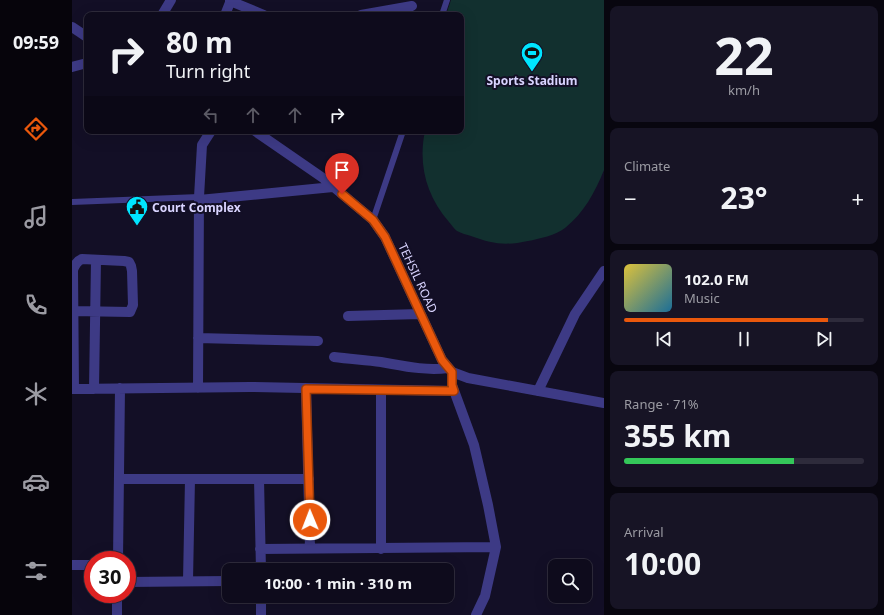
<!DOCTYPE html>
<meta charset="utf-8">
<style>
:root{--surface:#0e0b1c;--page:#171425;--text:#f1f3f6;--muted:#9b9ba3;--line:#2e2b3b;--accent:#ea580c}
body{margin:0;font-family:"Noto Sans",sans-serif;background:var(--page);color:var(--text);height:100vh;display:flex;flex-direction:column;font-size:15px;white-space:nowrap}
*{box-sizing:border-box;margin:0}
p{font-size:13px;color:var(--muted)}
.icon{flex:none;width:22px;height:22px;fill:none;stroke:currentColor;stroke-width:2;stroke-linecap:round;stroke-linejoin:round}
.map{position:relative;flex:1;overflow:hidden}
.details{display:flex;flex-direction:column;gap:6px;padding:6px;background:#08060f;width:280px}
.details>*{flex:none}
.banner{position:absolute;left:12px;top:12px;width:380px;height:122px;border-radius:8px;box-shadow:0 4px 16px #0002,0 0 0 1px var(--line);background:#0e0b1c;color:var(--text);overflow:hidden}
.tools{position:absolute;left:476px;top:559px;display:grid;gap:8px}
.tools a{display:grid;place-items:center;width:44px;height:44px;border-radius:8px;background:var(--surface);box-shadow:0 4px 16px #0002,0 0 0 1px var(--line);font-size:20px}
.speed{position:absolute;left:12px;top:551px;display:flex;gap:8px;font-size:20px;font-weight:700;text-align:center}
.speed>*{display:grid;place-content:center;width:52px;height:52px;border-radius:50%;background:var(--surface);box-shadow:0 4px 16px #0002,0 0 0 1px var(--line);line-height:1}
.speed .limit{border:6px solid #d22;background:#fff;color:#111}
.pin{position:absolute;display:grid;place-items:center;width:34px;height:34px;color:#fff;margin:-41px -17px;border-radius:50% 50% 50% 0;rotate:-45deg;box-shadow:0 0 4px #0007}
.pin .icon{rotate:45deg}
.me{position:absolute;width:44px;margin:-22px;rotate:359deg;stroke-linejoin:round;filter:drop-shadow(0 0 3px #0008)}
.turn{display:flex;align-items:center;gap:14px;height:84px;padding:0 16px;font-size:18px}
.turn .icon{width:52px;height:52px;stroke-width:2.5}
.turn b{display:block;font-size:28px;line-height:34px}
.lanes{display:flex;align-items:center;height:38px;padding:0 16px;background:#0003;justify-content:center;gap:20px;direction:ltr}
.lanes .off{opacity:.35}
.big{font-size:30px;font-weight:700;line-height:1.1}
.details .widget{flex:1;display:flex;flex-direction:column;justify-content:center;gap:6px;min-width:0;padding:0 14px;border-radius:8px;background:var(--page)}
.details .dial{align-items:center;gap:0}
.dial b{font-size:52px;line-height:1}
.song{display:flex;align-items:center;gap:12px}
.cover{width:48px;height:48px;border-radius:6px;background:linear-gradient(135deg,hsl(50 70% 55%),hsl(200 70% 35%))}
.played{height:4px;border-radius:2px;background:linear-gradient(90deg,var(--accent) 85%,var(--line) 85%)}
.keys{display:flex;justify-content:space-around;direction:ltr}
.heat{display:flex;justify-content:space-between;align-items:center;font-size:22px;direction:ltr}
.charge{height:6px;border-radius:3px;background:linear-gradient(90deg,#34c759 71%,var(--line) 0)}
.trip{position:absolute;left:150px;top:563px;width:232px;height:40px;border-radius:8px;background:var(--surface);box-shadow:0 4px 16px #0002,0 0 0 1px var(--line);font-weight:700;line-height:40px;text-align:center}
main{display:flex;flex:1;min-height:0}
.dock{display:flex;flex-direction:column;width:72px;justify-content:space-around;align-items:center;background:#06040b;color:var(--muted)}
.dock .icon{width:28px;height:28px}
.dock .current{color:var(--accent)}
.dock b{font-size:18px;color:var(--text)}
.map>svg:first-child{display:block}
</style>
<main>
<nav class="dock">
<b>09:59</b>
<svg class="icon current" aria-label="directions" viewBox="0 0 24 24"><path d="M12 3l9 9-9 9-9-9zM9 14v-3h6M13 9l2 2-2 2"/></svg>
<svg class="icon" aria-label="music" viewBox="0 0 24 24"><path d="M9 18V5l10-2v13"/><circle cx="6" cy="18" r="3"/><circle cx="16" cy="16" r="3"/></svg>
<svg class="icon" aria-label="phone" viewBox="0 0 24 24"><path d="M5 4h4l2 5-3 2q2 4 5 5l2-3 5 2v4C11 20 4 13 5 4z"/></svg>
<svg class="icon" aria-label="climate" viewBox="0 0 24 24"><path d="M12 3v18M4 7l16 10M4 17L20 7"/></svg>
<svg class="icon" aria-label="car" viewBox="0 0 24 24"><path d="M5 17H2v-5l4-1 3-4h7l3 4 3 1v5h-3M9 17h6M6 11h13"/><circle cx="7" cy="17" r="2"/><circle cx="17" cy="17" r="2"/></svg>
<svg class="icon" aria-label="filters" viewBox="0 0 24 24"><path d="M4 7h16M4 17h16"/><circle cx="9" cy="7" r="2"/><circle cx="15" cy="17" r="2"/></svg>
</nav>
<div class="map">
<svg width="532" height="615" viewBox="0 0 532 615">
<rect width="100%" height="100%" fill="#130f26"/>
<path fill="#12302f" d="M379,0h153v170c-9,22 -20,43 -39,58 -9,7 -26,11 -37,13 -23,5 -35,3 -57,-5 -4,-1 -10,-3 -14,-5 -3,-2 -6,-7 -8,-9 -23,-26 -31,-58 -24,-91h36v-116h-15z"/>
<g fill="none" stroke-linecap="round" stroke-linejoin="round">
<path stroke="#3d3a85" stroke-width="6" d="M370,15l5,-15
M0,202l127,-5
M301,220l30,-89"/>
<path stroke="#3d3a85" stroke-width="10" d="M158,1l34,14
M90,15l9,-15
M153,15l6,-15
M289,15l51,-9
M0,27l15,10
M0,67l15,-4
M183,131l68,47 50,42 12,17 57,123 10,12 16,6 136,25
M127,200l134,-13
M1,311l57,1 3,-7 -1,-34 -1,-5 -2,-4 -5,-1 -42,-2c-5,2 -7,5 -9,11l1,119
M276,316l72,-2
M126,338l120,3
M262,357c16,2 31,3 47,5 23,4 44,9 67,6
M380,372v13l22,60 4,17 10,43 8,42 -11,49 -9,19
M126,388l1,-191 3,-52 9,-14
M0,389l178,-2 203,4
M22,389l2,-129
M234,389l4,159
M309,390v159
M466,391l37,-77 29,-43
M47,479h190
M187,479l2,91
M188,549l236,-2
M46,560l2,-172
M0,565h21
M116,581l2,-102
M55,582l102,-1
M189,596v19
M45,615v-21"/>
</g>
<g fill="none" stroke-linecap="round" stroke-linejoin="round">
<g stroke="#983908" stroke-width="10">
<path id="route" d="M238,520l-4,-131 148,2 -2,-6v-13l-10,-12 -57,-123 -12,-17 -31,-26"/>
</g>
<use href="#route" stroke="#ea580c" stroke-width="7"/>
</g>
<defs>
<g id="stadium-pin" transform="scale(1.15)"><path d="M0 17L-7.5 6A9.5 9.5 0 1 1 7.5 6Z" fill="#00e5ff" stroke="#130f26"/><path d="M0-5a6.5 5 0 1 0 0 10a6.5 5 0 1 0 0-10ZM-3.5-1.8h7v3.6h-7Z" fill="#111"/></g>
<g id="civic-pin" transform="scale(1.15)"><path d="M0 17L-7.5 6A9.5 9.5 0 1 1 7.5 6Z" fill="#00e5ff" stroke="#130f26"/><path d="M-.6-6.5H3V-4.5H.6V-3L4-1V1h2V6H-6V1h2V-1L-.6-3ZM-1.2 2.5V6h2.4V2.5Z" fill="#111"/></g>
</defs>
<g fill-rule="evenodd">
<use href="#stadium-pin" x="460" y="53"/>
<use href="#civic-pin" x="65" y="207"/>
</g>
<g text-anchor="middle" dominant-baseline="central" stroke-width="4" stroke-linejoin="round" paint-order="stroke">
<g font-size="12" font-weight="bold" fill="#d9d4ff" stroke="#130f26">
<text x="460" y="80">Sports Stadium</text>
<text x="80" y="207" text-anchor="start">Court Complex</text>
</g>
<g font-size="12" fill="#d9d4ff" stroke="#130f26">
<text transform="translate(346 278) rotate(65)">TEHSIL ROAD</text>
</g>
</g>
</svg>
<div class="tools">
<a><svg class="icon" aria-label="search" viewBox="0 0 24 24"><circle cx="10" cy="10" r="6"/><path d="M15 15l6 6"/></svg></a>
</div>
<div class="speed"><div class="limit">30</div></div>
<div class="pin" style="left:270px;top:194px;background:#d93025"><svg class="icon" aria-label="arrive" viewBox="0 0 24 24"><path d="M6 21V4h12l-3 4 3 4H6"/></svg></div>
<svg class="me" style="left:238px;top:520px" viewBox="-20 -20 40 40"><circle r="17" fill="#ea580c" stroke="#fff" stroke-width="3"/><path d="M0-11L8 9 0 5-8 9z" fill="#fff"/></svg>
<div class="trip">10:00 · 1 min · 310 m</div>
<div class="banner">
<div class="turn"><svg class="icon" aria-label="right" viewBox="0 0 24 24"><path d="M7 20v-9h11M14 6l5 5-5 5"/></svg><div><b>80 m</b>Turn right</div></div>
<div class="lanes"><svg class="icon off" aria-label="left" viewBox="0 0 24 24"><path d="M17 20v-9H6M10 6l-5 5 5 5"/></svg><svg class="icon off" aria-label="ahead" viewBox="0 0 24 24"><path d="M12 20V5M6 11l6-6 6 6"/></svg><svg class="icon off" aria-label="ahead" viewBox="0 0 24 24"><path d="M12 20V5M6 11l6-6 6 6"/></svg><svg class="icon" aria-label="right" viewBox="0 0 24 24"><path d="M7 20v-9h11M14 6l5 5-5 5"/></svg></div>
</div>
</div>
<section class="details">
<div class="widget dial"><b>22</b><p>km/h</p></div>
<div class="widget"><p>Climate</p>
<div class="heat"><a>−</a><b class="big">23°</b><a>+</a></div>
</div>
<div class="widget">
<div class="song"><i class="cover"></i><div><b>102.0 FM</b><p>Music</p></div></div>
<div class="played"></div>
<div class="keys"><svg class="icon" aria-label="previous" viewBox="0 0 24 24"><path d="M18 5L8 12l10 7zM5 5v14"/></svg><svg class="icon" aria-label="pause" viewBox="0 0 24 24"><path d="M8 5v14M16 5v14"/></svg><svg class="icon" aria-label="next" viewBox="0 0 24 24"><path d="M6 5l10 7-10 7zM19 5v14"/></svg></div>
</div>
<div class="widget"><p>Range · 71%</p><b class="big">355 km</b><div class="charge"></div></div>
<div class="widget"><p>Arrival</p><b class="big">10:00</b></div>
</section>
</main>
